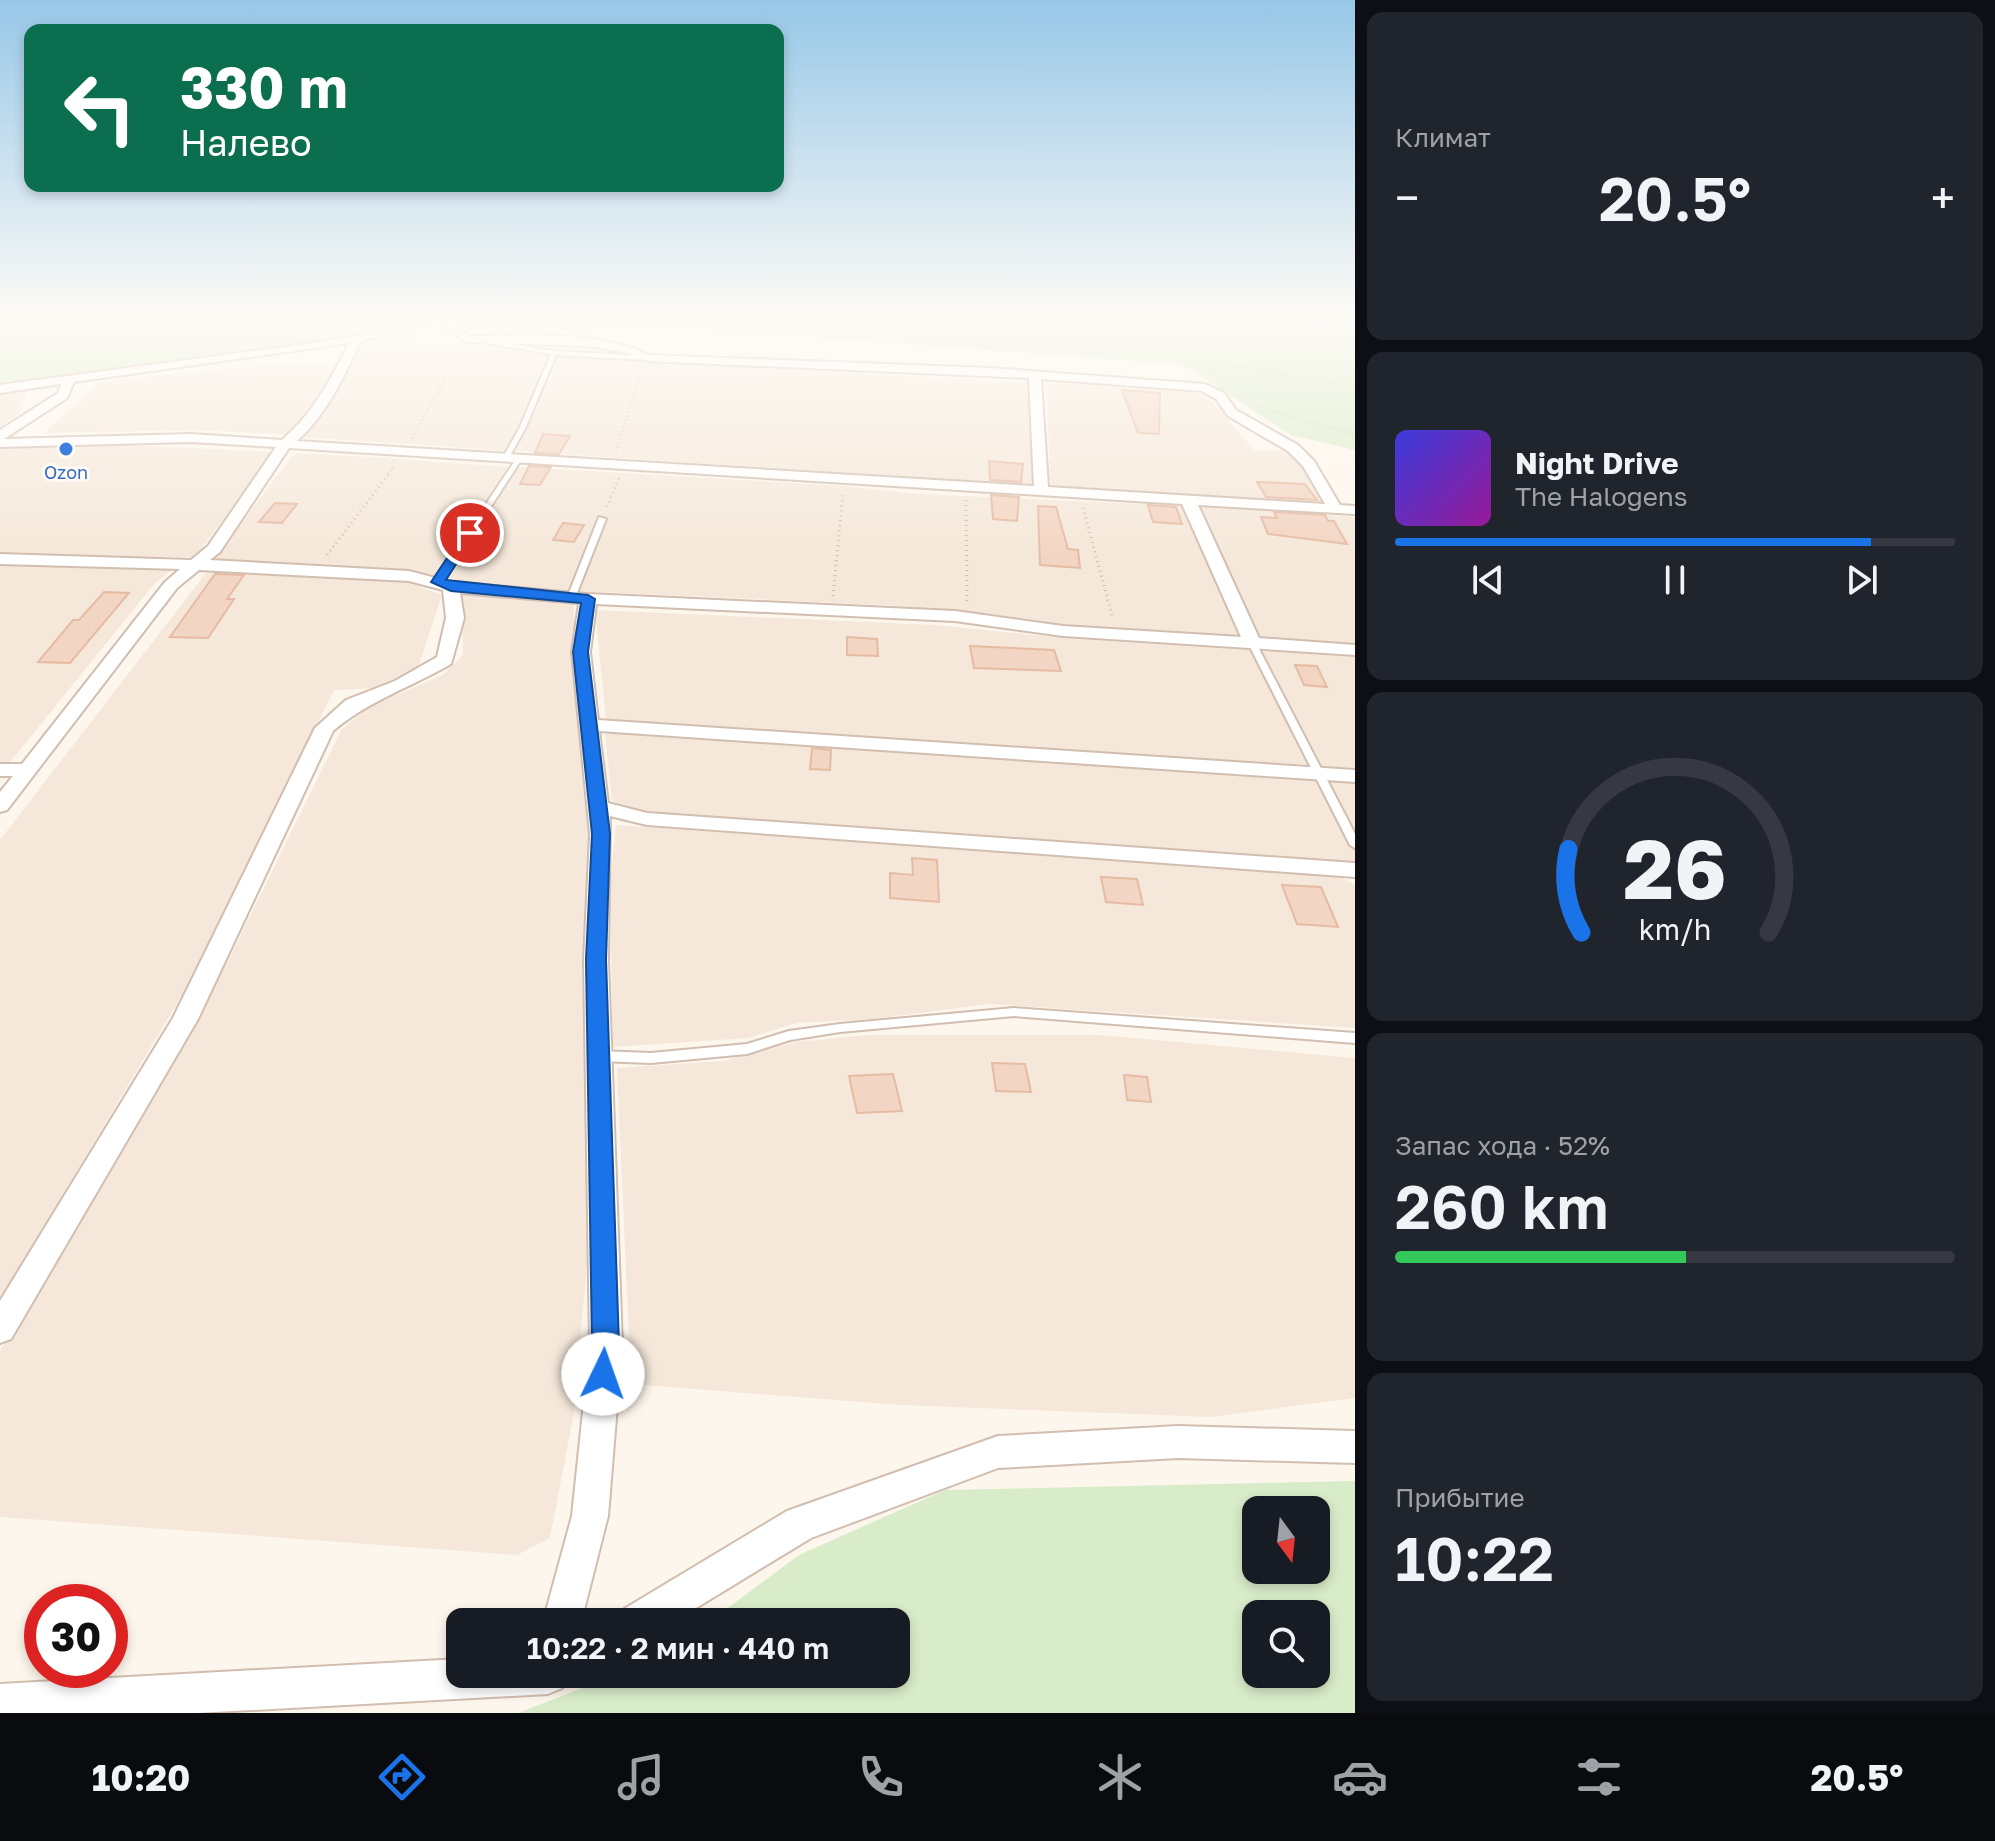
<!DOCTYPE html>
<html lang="ru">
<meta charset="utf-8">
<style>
:root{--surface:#171b24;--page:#20242c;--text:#f1f3f6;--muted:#9ea1a6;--line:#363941;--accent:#1a73e8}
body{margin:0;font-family:"Golos Text",sans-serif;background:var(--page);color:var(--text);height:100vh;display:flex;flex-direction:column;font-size:30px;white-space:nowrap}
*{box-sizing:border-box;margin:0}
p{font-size:26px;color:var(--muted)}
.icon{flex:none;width:44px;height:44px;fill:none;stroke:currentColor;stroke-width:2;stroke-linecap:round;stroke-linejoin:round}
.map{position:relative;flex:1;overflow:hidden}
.drawer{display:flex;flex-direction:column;gap:12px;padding:12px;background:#0d0f14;width:640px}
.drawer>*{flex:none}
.banner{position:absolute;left:24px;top:24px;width:760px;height:168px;border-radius:16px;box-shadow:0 4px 12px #0003;background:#0b6e4f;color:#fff;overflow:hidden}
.needle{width:52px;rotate:165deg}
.buttons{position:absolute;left:1242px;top:1496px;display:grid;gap:16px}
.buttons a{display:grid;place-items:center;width:88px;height:88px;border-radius:16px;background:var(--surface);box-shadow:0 4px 12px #0003;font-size:40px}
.speed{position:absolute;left:24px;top:1584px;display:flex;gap:16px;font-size:40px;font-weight:700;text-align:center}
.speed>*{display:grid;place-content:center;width:104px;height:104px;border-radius:50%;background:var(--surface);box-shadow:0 4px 12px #0003;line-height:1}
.speed .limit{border:12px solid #d22;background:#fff;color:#111}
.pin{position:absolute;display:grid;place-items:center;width:68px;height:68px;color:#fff;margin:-34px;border:4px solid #fff;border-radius:50%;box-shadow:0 2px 8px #0007}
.me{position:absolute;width:88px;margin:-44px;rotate:3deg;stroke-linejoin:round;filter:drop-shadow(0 0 6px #0008)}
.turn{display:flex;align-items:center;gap:28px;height:168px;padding:0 24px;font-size:36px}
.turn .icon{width:104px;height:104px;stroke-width:2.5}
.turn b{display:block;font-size:56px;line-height:68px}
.big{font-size:60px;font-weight:600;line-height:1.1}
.drawer .tile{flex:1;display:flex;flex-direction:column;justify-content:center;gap:12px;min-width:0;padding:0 28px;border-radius:16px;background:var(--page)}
.drawer .dial{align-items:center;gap:0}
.dial svg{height:208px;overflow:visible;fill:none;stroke:var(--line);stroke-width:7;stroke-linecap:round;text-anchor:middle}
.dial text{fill:var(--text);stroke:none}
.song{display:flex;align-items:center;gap:24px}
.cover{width:96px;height:96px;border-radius:12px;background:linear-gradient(135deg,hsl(240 70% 55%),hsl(300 70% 35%))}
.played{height:8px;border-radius:4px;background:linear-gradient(90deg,var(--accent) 85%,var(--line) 85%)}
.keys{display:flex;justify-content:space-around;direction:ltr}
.heat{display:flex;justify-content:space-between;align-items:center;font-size:44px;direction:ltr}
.charge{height:12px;border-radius:6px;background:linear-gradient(90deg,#34c759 52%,var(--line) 0)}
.trip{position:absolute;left:446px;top:1608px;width:464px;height:80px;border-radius:16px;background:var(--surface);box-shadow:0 4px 12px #0003;font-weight:600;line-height:80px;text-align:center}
.tabs{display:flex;height:128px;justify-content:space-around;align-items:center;background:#090b0e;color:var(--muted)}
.tabs .icon{width:56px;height:56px}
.tabs .current{color:var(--accent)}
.tabs b{font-size:36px;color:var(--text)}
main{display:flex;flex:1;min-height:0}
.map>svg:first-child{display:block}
</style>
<main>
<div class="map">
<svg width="1355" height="1713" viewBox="0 0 1355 1713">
<rect width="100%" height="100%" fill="#fdf6ec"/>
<path fill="#f5e8da" d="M372,341l99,4 84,11 478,27 3,102 -735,-48 39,-51 22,-43z
M334,364l2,9 -46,62 -92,-5 -154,3 58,-52 143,-14z
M1046,382l160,12 48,56h38l32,53 -273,-14z
M27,390l-6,23 -21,14v-33z
M129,445l145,7 -79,105 -195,-1v-108z
M295,453l74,4 139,10 -71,109 -225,-15z
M518,467l326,19 74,8 266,12 60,130 -177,-10 -165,-20 -323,-15 -130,-11z
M1199,506l156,11v127l-97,-7z
M92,561l81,8 -18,14 -148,183h-7v-203z
M231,568l172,13 39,14 -25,76 -37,17 -46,2 -134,275 -200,334v-459l209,-271z
M462,592l112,12v49l12,87 3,87 -4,182 3,244 -15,165 -23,120 -33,17 -517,-38v-166l228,-390 114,-232 27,-22 74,-32 20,-20z
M595,610l341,15 137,14 282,18v111l-749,-48z
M608,729l747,50v86l-727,-54 -16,-11 -7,-65z
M616,825l717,48 22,12v143l-365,-24 -117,15 -77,4 -48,15 -135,9 -3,-163z
M866,1035h234l255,23v340l-144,19 -311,-12 -269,-21 -14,-316 106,-7 73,-19z"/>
<path fill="#d8ecc9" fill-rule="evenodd" d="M0,319h425l-57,15 -368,52z
M462,319h795l98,13v118l-64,-15 -109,-71 -511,-37 -159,5 -55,-5z
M1355,1481v232h-837l101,-39h277v-52h-187l90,-67 146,-65zM1256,1510h60v60h-60zM1256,1614h60v60h-60z"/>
<path fill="#bfe3e8" stroke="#a5d3da" stroke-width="2" d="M1257,319h98v13z"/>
<path fill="#f3d5c3" stroke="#e6bba3" stroke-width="2" d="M1122,390l38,3 -1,41 -21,-1z
M543,434l27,2 -11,18 -24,-1z
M989,461l34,3 -2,18 -31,-2z
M529,466l22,1 -11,18 -20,-1z
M1257,482l48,2 12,16 -51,-3z
M991,495l28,2 -2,24 -24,-2z
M275,503l22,1 -15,19 -23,-1z
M1148,505l28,2 6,17 -29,-2z
M1038,506l18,1 12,42 10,1 2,18 -40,-3z
M1274,512l51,3 3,6h6l13,23 -79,-10 -7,-17 16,1z
M563,523l21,2 -10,17 -21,-2z
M215,574l29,1 -17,24h7l-26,39 -38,-1z
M104,592l25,1 -59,70 -32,-1 35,-42h6z
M847,637l30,2 1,17 -31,-1z
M970,646l84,4 7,21 -87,-3z
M1295,665l22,1 10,21 -23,-2z
M812,748l19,2 -1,20 -20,-1z
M912,858l25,2 2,42 -49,-4v-25l23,2z
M1101,877l36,2 6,26 -37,-3z
M1282,885l39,2 17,40 -41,-3z
M992,1063l33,1 6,28 -35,-1z
M893,1074l9,37 -45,2 -8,-37z
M1124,1075l23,2 4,25 -24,-2z"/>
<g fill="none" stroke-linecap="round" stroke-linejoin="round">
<g stroke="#d1beb0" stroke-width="4">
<path id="lane" d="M481,339l73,12 93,5 3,2 -3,2 -91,-5 -31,74 -17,30 -3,2 -3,-2 17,-30 32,-75 -72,-12z
M516,459l5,1 -80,124h-6l-1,-2z
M599,517l7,2 -31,79 -4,2h-3l-1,-2z
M1252,640l4,3 99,191v14l-5,-3 -102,-202z
M1014,1008l341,25v10l-341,-27 -174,16 -50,8 -43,14 -96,9 -52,-2 -5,-2 -2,-3 2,-3 5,-2 52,2 96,-9 42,-13 51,-7z"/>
</g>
<g stroke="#d1beb0" stroke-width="4">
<path id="street" d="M424,319h15l-78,22c-18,37 -33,72 -64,100l737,45 -5,-108 -382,-17 -19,-8 -41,-7 -120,-4 -21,-14 -2,-9h10l2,8 14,9c57,0 125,-7 179,19l341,13 215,16 19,9 12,17 62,35 16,16 26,44 15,1v8l-157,-9 61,133 96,7v10l-292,-19 -108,-15 -359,-17 -6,48 8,68 757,50v12l-756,-51 9,72 39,10 708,50v14l-708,-52 -37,-9 -2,144 14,385 -14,171 -27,106h-38l29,-106 18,-171 -6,-385 6,-126 -18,-182 7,-49 -119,-10 4,25 -13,46c-40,23 -83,37 -118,67l-135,288 -187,320 -11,4v-42l173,-283 142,-290 31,-28 49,-19 42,-24 9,-39 -3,-28 -34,-9 -210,-11 -22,18 -170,222 -7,2v-20l13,-16h-13v-12h22l143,-182 15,-13 -180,-5v-10l191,6 17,-14 68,-99 -86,-5 -190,5v-17l58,-37 3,-9 -61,9v-8l300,-40 79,-13zM349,343c-19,38 -35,69 -67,97l-92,-6 -186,5 63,-41 7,-16zM1041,379l161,12 14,8 12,17 60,35 15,15 22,38 -277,-17zM289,448l893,56 59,133 -178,-11 -108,-15 -367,-17 -137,-12 -42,-11 -199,-11 10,-8z
M1178,1426l177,5v32l-177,-5 -180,10 -187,70 -138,84h-55l6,-13 163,-98 211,-75z
M460,1659v15h108l-6,14 -14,6 -351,19h-197v-29z"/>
</g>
<path stroke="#d9b8a5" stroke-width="2" stroke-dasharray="1 3" stroke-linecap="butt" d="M979,319l376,68
M1101,319l254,40
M1203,359l9,15
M1256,406l99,29
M412,438l48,-87
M616,451l25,-80
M388,474l6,-8"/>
<path stroke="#d9b8a5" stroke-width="3" stroke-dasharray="1 4" stroke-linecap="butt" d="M966,500l1,104
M607,507l12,-29
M1083,508l30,111
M327,555l63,-83
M833,596l10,-102"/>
<use href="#lane" fill="#fff" fill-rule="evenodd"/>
<use href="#street" fill="#fff" fill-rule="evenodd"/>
</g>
<linearGradient id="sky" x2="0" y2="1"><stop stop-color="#97c7e8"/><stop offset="0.57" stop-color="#fefbf6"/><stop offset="1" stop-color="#fefbf6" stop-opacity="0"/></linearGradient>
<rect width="1355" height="558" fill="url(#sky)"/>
<path fill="#1a73e8" stroke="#114b97" stroke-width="2" d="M470,529l6,4 -30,47 142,15 7,4 -7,53 22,182 -4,126 13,385 -6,37 -10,4 -9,-4 -4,-8 2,-29 -6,-385 6,-126 -19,-182 8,-49 -130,-12 -20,-9 34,-51z"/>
<circle fill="#3f7fe0" stroke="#fffaf3" stroke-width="3" cx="66" cy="449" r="8"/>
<g text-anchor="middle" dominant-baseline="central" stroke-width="6" stroke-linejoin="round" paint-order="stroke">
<g font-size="18" fill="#366cbe" stroke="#fffaf3">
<text x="66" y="472">Ozon</text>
</g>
</g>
</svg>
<div class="buttons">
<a><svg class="needle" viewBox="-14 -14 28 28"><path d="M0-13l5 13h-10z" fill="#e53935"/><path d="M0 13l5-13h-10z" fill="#9ea1a6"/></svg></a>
<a><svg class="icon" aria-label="search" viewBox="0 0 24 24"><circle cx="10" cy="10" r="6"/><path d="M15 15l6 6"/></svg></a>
</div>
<div class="speed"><div class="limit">30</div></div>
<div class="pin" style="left:470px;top:533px;background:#d93025"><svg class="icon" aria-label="arrive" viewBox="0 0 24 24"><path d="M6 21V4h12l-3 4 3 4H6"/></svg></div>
<svg class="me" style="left:603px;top:1374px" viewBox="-20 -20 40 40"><circle r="19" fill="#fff"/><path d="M0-13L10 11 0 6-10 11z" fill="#1a73e8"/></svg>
<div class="trip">10:22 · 2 мин · 440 m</div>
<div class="banner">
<div class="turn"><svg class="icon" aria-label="left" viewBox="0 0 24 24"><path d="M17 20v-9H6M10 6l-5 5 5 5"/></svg><div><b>330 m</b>Налево</div></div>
</div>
</div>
<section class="drawer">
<div class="tile"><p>Климат</p>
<div class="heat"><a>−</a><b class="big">20.5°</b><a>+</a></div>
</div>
<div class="tile">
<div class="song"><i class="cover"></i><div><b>Night Drive</b><p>The Halogens</p></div></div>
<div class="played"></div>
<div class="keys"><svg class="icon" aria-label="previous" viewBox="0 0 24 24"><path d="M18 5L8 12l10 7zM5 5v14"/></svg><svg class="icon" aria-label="pause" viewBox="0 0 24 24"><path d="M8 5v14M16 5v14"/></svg><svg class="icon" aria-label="next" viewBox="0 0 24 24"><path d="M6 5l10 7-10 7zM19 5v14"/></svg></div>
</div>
<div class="tile dial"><svg viewBox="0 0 100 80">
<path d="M14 69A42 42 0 1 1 86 69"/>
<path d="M14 69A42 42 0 0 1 9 37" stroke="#1a73e8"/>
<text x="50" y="56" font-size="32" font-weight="700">26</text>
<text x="50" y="72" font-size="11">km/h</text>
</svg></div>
<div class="tile"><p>Запас хода · 52%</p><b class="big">260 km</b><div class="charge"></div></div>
<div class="tile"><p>Прибытие</p><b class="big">10:22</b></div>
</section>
</main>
<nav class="tabs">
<b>10:20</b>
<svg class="icon current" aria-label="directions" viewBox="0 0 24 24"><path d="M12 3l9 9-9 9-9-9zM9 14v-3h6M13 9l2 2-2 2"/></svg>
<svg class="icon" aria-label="music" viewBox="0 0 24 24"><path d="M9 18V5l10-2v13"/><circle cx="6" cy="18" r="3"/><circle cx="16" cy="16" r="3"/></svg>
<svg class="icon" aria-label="phone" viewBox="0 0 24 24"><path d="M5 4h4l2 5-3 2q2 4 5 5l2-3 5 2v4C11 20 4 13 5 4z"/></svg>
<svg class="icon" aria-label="climate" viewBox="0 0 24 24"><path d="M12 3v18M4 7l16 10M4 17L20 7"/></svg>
<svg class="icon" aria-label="car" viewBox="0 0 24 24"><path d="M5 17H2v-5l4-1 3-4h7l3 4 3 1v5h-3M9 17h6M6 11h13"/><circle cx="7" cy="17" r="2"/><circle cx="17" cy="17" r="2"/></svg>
<svg class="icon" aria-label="filters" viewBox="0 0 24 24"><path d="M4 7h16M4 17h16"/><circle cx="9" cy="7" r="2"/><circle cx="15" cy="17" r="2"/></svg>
<b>20.5°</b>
</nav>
